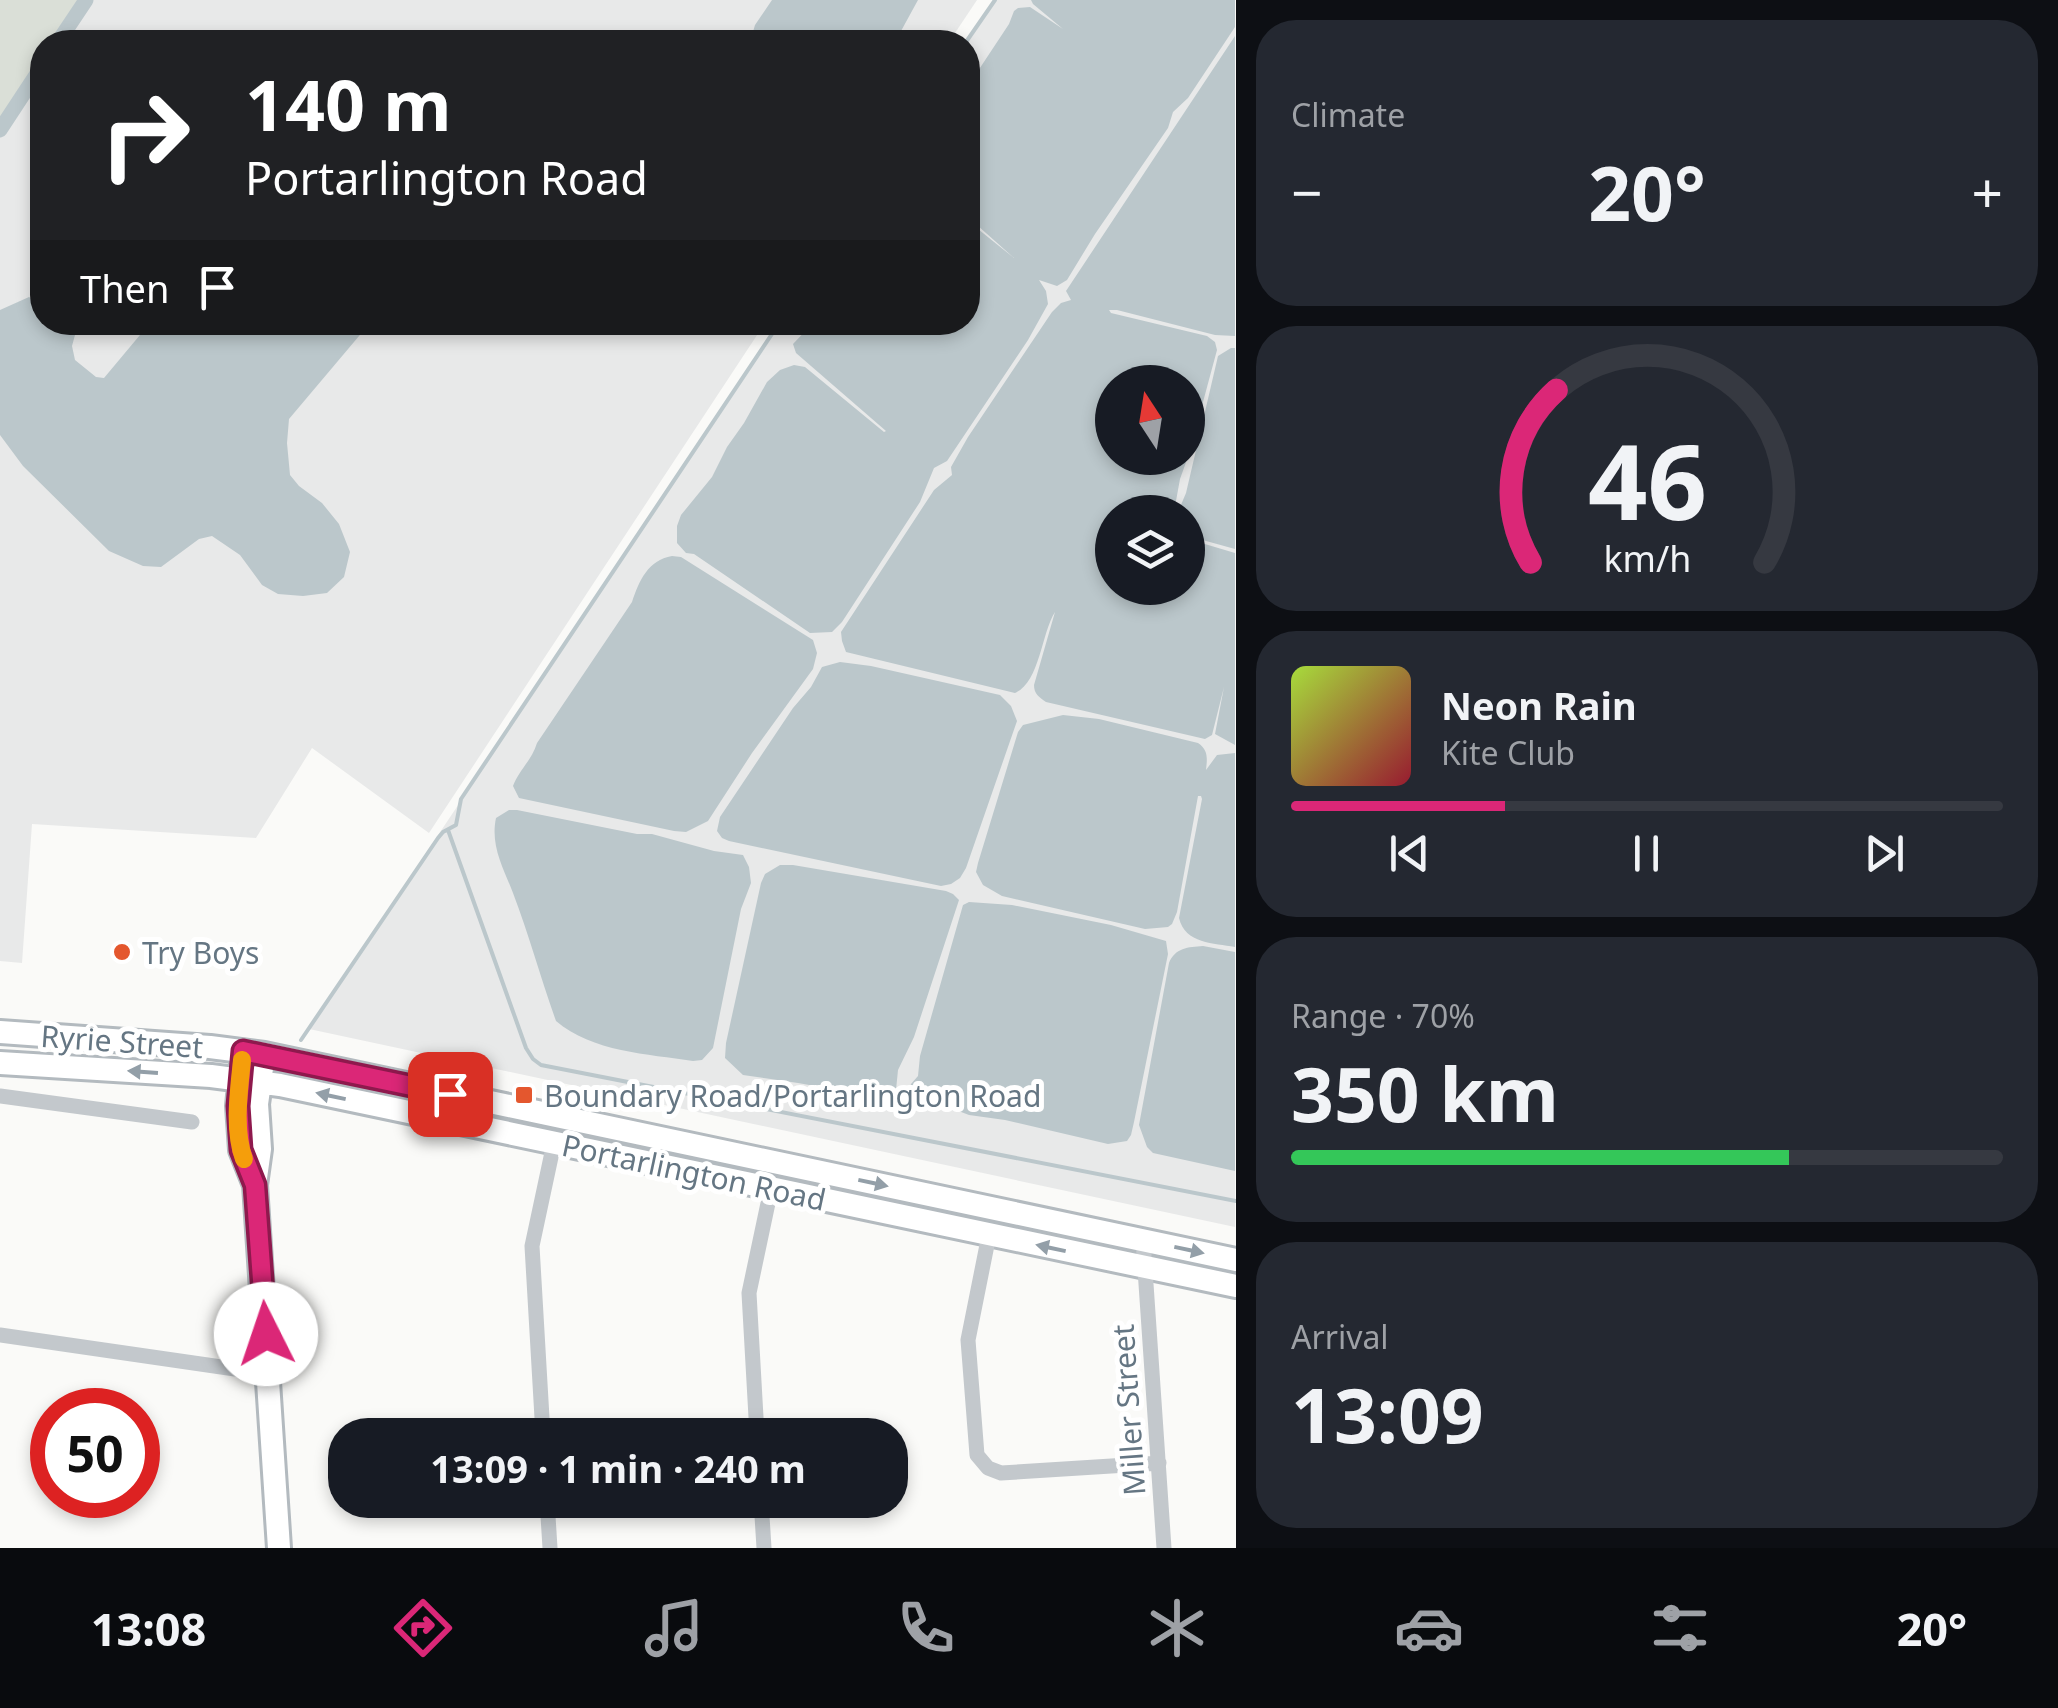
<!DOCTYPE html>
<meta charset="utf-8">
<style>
:root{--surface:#171b24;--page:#242831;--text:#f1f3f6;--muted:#9ea1a6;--line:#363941;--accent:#db2777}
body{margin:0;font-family:"Noto Sans",sans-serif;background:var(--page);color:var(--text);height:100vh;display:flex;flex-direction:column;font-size:38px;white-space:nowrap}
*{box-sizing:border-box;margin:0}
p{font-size:32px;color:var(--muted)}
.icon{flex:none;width:55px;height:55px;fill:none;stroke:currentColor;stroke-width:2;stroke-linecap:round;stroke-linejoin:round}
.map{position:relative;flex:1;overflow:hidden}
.side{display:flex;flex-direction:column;gap:20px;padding:20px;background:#0d0f14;width:822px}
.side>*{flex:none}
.banner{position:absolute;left:30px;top:30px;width:950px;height:305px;border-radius:40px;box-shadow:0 5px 15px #0003;background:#202124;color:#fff;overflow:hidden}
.needle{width:65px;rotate:348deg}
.tools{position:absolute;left:1095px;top:365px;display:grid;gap:20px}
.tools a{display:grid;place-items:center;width:110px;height:110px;border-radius:50%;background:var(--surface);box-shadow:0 5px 15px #0003;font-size:50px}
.speed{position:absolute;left:30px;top:1388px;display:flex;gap:20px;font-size:50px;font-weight:700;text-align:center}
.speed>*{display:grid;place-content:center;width:130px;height:130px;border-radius:50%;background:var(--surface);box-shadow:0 5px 15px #0003;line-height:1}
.speed .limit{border:15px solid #d22;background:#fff;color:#111}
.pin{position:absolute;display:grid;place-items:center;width:85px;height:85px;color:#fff;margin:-42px;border-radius:20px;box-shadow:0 5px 15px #0006}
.me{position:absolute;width:110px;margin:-55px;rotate:356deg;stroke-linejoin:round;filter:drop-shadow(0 0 8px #0008)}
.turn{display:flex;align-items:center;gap:35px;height:210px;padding:0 50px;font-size:45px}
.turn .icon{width:130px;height:130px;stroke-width:2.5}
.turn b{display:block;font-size:70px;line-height:85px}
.then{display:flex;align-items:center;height:95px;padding:0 50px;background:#0003;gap:20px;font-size:38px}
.big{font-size:75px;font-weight:700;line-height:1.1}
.side .card{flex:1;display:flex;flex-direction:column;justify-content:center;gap:15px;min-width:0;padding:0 35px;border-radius:40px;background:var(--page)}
.side .dial{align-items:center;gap:0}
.dial svg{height:260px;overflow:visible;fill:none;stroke:var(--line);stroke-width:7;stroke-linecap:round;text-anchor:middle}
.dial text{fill:var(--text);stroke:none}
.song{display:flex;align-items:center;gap:30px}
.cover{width:120px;height:120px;border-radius:15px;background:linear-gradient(135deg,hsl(80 70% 55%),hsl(350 70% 35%))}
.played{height:10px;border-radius:5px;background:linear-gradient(90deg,var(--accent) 30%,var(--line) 30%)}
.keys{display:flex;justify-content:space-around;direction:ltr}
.heat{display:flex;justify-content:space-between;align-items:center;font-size:55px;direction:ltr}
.charge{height:15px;border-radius:8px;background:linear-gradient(90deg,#34c759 70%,var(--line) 0)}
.trip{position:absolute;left:328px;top:1418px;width:580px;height:100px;border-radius:40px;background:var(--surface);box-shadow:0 5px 15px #0003;font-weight:700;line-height:100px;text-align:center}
.menu{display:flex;height:160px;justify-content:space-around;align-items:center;background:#090b0e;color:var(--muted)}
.menu .icon{width:70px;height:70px}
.menu .selected{color:var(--accent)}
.menu b{font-size:45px;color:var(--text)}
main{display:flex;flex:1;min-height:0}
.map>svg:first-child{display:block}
</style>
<main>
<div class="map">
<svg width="1236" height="1548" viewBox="0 0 1236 1548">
<rect width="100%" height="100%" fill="#fafaf8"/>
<path fill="#e8e9e9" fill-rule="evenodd" d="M80,0h897l-28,42h-897z
M994,0h241v1227l-926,-198 470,-706 189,-1v-280h-2zM1112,382h76v76h-76zM1112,512h76v76h-76z
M42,57v265l723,1 -336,510 -117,-85 -56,90 -224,-14 -10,139 -22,-2v-840z"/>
<path fill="#dadfd7" d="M0,0h80l-28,42h-10v15l-42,64z"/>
<path fill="#bbc7cb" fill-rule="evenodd" d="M772,0h146l-23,42h-145l5,-17z
M1031,0h204v27l-47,71 -15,14 -5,16 -73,106 -28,46 -10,6 -18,-6 7,11 2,13 -20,36 -81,121 -13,7 -14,34 -78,120 -10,10 -22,1 -116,-79 -8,-1 -9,-10v-17l4,-11 31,-38 15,-30 17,-24 23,-41 13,-12 14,-5 11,2 79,65 2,-1 -90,-78 -3,-9 20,-21 155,-1v-101l46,37 -46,-41v-131l41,-62 5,-13 4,-3 12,-1 33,22 -30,-25z
M1235,36v300l-20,-1 -98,-25h-8l2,3 96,23 8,6 2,8 -28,104 -9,25 -6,33h-62v76h76v-49l47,14v192l-20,-11 9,-47 -12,48 -7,4 -159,-37c-7,-5 -12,-8 -12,-17l21,-73c-14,22 -15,70 -40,81l-169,-41 -4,-11 -1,-9 93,-142 18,-15 -1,-8 17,-30 84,-125 9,-9 10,-3 -5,-9zM1112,382h76v76h-76z
M29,297l13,8v17l36,2 -6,22 3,14 21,17 8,1 46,-55h220l-81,96 -2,24 3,32 9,11 23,17 17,21 11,28 -6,25 -17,16 -24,3 -25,-2 -16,-9 -22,-30 -28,-19 -13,3 -38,28 -18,-1 -34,-15 -86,-85 -23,-31v-125z
M1231,348h4v201l-47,-13v-24h-10l8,-19 32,-137z
M672,556l9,1 132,83 4,13 -4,16 -61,84 -44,68 -22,11 -12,-1 -155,-33 -6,-12c6,-16 19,-26 24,-43l95,-141c7,-21 16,-42 40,-46z
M840,662l31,4 129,29 11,11 6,15 -51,147 -6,10 -9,6 -10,2 -212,-45 -7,-3 -5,-7 3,-14 73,-109 18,-21 11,-20z
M1063,715l36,4 99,24c11,7 9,17 8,27l11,-15 18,-2v194c-21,-4 -50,-3 -56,-29l23,-119 -1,-3h-3l-21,116 -5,12 -4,3 -23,2 -143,-33 -19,-11 -7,-13 2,-9 40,-131 5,-7z
M509,810h8l120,24h15l62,17 29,4 6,12 2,16 -10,26 -28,139 -11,12 -9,1c-45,-7 -101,-9 -137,-40 -15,-42 -27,-86 -43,-128 -9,-24 -23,-47 -17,-75z
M780,865h13l153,26 7,3 6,6 -45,137 -16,33 -2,20 -11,6h-14l-73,-13 -55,-8 -18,-17 1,-15 35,-160 4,-9z
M969,902l43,3 99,20 55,16 2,13 -34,168 -3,13 -4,6 -19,3 -103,-24 -36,-5 -60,-23 2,-8 7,-8 2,-20 43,-151z
M1203,946l32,6v219l-82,-18 -6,-6 -8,-22 30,-162c6,-15 19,-16 34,-17z"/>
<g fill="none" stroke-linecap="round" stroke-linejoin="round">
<path stroke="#bbc7cb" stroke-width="4" d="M966,42l29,-42
M448,830l78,218 7,11 8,6 695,136
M301,1040l137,-202 5,-6 13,-7 5,-26 319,-477"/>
<path stroke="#bbc7cb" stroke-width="15" d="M58,42l28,-42
M0,130l42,-64"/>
<g stroke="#b3babf" stroke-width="28">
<path id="secondary" d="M0,1032l210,15 54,7 972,206
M0,1063l211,13 69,9 956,201
M242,1064l-4,42 3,44 14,35
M262,1068l-5,36 3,45 -5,36 24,363"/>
</g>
<path stroke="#c3c8cc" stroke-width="15" d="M0,1096l192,26
M989,1235l-21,105 9,115 11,13 13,5 158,-10
M1143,1240l21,308
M0,1335l235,34 33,3
M543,1435l-11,-189 22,-103
M757,1435l-8,-142 22,-104
M547,1500l3,48
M761,1500l3,48"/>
<use href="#secondary" stroke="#fff" stroke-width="22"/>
</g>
<defs><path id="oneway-solid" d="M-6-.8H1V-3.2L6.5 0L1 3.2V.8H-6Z" transform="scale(2.5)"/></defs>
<g fill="#939fa8">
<use href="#oneway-solid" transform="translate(143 1072) rotate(-176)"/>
<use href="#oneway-solid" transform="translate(331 1096) rotate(-168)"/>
<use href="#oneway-solid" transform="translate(873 1183) rotate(12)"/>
<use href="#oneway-solid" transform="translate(1051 1248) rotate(-168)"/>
<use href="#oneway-solid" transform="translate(1189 1250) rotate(12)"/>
</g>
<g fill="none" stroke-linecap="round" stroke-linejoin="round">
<g stroke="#8e194d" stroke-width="25">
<path id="route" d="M266,1334l-11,-149 -14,-35 -3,-44 5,-55 207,43"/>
</g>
<use href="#route" stroke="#db2777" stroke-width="18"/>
<path stroke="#f59e0b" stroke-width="18" d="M242,1060c-3,31 -9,69 2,99"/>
</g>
<g fill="#e4572e" stroke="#fff" stroke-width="4">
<circle cx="122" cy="952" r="10"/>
<rect x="514" y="1085" width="20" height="20" rx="5"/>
</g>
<g text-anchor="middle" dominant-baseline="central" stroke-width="10" stroke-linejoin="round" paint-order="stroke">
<g font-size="30" fill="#657683" stroke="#fff" text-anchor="start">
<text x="142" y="952">Try Boys</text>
<text x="544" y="1095">Boundary Road/Portarlington Road</text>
</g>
<g font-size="30" fill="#657683" stroke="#fff">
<text transform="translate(122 1041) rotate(4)">Ryrie Street</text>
<text transform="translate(694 1172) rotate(12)">Portarlington Road</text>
<text transform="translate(1128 1410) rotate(-94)">Miller Street</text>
</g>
</g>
</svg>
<div class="tools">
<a><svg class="needle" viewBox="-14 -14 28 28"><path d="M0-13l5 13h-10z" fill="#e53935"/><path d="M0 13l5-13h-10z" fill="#9ea1a6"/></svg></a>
<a><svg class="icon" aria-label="layers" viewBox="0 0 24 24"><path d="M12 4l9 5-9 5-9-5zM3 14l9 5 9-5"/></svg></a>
</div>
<div class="speed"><div class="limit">50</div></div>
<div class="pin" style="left:450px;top:1094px;background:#d93025"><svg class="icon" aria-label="arrive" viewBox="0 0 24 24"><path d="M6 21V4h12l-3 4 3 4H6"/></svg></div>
<svg class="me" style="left:266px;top:1334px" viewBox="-20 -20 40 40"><circle r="19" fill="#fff"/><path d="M0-13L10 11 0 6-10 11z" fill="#db2777"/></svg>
<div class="trip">13:09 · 1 min · 240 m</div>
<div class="banner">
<div class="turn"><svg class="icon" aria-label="right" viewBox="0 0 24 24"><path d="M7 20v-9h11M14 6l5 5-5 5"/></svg><div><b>140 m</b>Portarlington Road</div></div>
<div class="then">Then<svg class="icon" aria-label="arrive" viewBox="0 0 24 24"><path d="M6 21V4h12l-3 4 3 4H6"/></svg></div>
</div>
</div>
<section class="side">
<div class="card"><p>Climate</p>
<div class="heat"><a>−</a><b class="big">20°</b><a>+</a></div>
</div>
<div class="card dial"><svg viewBox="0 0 100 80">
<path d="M14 69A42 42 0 1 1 86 69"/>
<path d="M14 69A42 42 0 0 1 22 16" stroke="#db2777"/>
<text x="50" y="56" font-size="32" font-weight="700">46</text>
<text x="50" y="72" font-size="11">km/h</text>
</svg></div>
<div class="card">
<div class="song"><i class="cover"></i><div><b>Neon Rain</b><p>Kite Club</p></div></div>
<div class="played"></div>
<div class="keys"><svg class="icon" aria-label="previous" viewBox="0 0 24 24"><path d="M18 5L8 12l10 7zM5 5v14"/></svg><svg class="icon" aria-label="pause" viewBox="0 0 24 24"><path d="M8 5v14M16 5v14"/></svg><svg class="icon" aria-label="next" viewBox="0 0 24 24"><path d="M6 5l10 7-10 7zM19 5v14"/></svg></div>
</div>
<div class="card"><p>Range · 70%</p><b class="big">350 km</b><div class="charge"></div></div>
<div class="card"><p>Arrival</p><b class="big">13:09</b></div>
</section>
</main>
<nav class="menu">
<b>13:08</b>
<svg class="icon selected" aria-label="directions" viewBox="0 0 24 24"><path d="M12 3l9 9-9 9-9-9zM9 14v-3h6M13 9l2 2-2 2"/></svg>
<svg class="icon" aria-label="music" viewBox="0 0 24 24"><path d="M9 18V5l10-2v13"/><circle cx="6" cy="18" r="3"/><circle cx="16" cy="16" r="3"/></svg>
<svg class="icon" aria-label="phone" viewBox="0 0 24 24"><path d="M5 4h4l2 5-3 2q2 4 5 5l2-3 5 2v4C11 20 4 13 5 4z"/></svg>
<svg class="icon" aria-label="climate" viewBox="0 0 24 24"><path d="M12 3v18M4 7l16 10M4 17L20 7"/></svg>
<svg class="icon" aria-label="car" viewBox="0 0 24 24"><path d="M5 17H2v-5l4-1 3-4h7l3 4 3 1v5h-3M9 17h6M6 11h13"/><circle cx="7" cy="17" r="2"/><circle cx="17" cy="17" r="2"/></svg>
<svg class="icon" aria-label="filters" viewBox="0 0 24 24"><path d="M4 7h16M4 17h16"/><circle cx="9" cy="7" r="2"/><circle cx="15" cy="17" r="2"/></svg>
<b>20°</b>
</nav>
